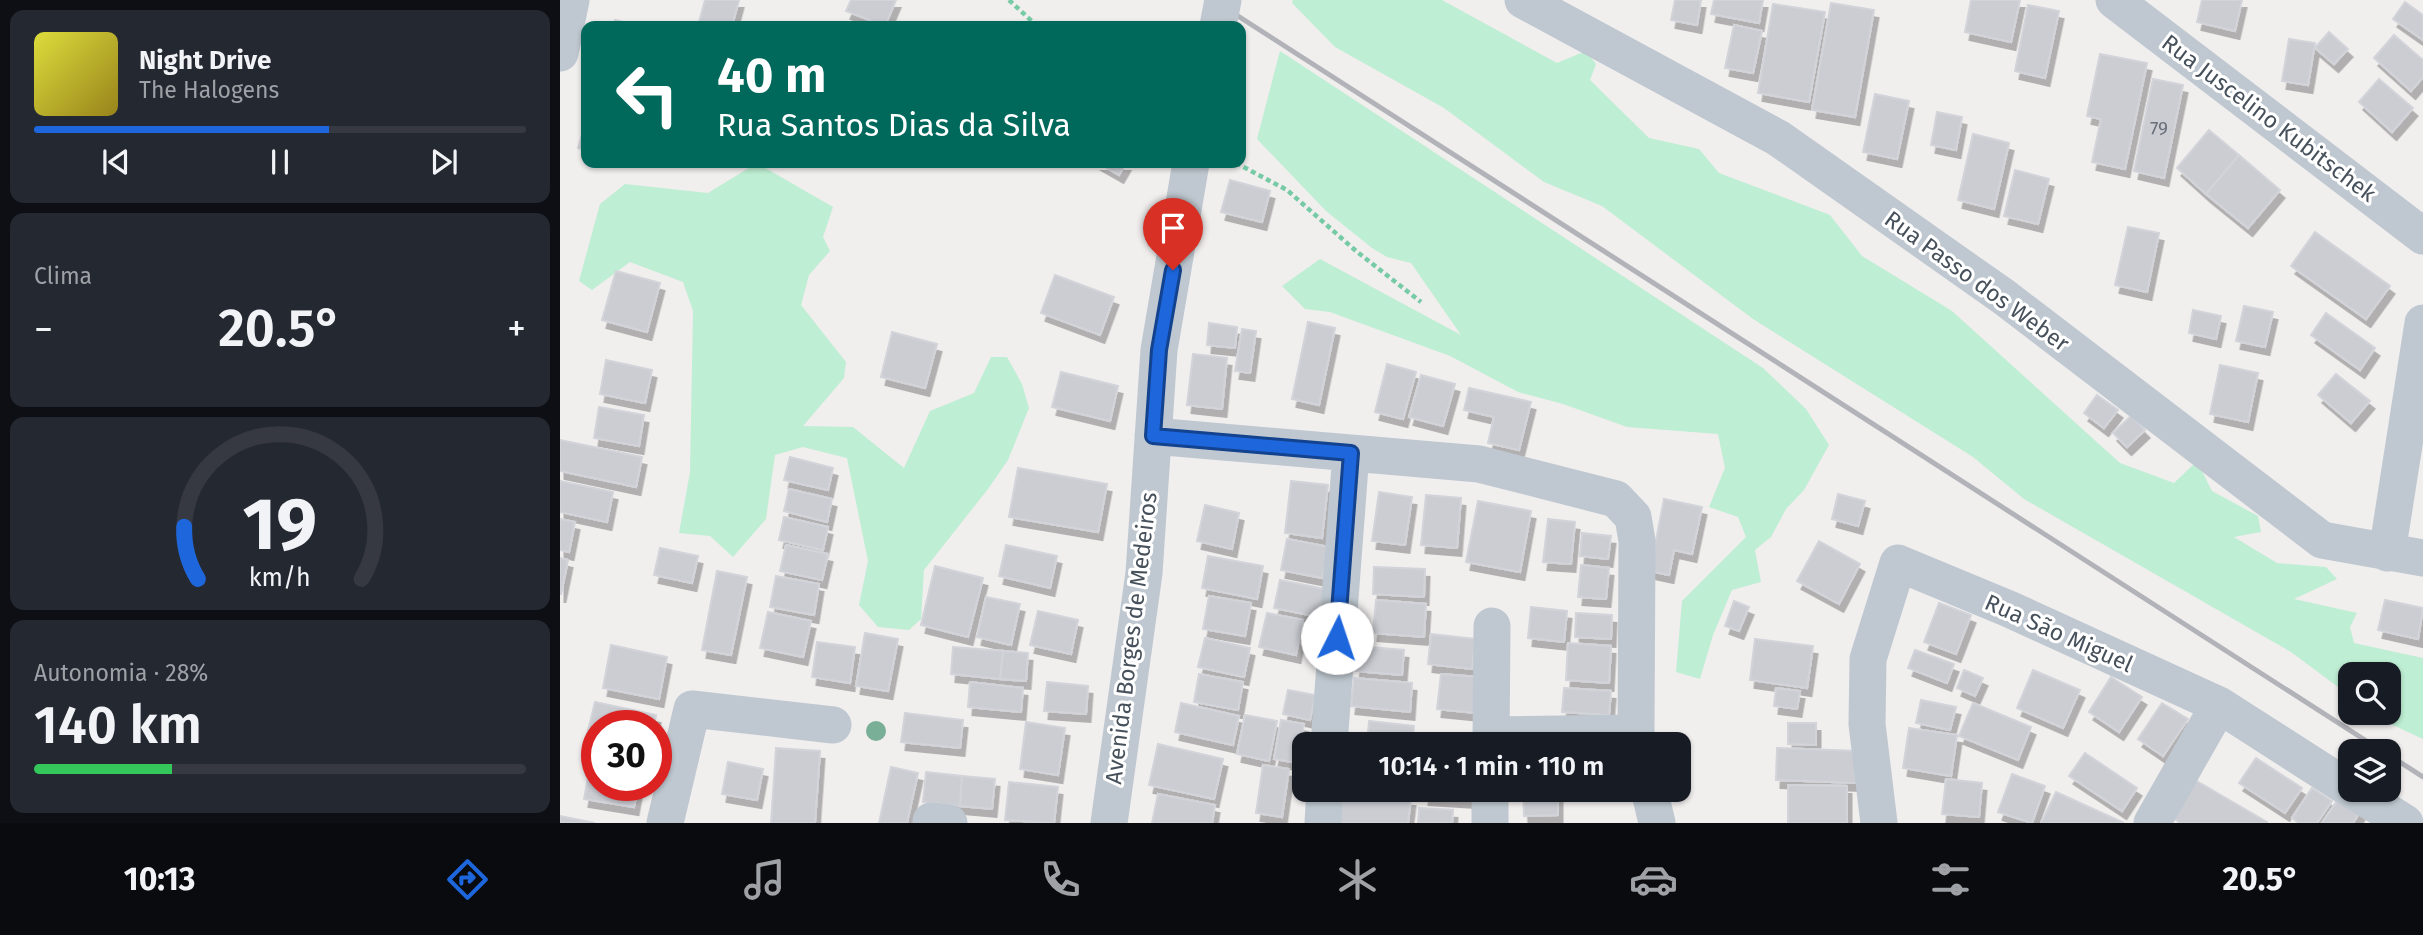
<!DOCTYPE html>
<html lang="pt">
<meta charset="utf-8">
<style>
:root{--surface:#171b24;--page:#242831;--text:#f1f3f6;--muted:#9ea1a6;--line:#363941;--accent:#1d66dc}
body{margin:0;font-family:"Fira Sans",sans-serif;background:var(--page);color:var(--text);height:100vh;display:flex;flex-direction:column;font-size:26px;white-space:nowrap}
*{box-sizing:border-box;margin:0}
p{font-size:23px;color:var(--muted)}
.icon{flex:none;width:38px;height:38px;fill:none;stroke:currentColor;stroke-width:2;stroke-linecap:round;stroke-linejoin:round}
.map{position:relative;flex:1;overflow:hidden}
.drawer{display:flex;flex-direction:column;gap:10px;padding:10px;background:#0d0f14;width:560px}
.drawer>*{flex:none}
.hud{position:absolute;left:21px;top:21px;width:665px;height:147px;border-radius:14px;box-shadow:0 2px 5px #0004;background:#00695c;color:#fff;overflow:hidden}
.fabs{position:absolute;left:1778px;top:662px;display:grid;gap:14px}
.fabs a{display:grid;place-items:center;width:63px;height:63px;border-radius:14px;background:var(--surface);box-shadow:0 2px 5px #0004;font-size:35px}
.speed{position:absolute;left:21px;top:710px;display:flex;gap:14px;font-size:35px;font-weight:700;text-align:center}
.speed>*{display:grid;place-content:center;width:91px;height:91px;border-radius:50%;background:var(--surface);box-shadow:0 2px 5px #0004;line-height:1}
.speed .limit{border:10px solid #d22;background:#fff;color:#111}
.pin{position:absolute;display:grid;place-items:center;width:60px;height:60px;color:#fff;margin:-72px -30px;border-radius:50% 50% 50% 0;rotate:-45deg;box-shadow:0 0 7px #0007}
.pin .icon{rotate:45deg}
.me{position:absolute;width:77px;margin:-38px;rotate:4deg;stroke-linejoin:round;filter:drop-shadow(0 0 5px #0008)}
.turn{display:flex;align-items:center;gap:24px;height:147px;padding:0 21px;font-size:32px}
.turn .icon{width:91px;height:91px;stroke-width:2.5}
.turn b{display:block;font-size:49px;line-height:60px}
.big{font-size:52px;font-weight:600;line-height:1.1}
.drawer .tile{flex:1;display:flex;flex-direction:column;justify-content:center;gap:10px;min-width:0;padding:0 24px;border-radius:14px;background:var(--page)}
.drawer .dial{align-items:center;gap:0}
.dial svg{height:182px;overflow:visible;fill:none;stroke:var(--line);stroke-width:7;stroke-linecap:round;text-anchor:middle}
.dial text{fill:var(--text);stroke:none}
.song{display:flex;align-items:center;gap:21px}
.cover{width:84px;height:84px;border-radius:10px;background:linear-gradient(135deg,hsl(60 70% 55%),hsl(50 70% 35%))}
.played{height:7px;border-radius:4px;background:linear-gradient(90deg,var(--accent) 60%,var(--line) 60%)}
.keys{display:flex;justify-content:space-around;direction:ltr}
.heat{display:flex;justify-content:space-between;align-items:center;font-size:38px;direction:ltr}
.charge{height:10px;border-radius:5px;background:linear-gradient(90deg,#34c759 28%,var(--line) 0)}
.trip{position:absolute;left:732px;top:732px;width:399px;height:70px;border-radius:14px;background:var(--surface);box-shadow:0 2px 5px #0004;font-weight:600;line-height:70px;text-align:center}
.menu{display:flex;height:112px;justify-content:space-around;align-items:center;background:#090b0e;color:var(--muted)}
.menu .icon{width:49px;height:49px}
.menu .selected{color:var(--accent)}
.menu b{font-size:32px;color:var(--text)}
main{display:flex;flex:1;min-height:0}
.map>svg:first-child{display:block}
</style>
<main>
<section class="drawer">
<div class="tile">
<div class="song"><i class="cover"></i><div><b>Night Drive</b><p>The Halogens</p></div></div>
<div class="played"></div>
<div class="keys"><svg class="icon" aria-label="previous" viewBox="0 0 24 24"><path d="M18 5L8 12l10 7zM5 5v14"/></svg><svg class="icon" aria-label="pause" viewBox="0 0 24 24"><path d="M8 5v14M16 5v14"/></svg><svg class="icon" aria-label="next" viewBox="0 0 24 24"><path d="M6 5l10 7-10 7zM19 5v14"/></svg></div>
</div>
<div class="tile"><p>Clima</p>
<div class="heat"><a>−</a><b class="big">20.5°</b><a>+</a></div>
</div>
<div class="tile dial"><svg viewBox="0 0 100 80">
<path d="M14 69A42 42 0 1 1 86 69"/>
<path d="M14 69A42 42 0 0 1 8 46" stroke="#1d66dc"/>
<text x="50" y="56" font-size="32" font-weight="700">19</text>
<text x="50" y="72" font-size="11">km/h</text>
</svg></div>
<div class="tile"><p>Autonomia · 28%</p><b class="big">140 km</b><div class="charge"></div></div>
</section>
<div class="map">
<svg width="1863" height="823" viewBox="0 0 1863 823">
<defs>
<filter id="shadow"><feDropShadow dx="4.5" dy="8" stdDeviation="0" flood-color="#0004"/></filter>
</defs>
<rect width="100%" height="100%" fill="#f1eeee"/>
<path fill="#beeed3" d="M733,0h149l115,63 29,-12 10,13 -6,16 59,58 50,11 20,24 111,42 32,41 90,55 168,152 54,20 23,-22 15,30 46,25 3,16 -27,5 43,26 49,4 11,12 -43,20 63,14 -7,14 4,16 69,15v81l-39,-18 -12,-9h17v-38h-39v22l-59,-44 -267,-153 -51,-42 -220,-138 -151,-113 -58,-24 -100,-74 -109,-61 -43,-44z
M720,51l483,317 43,41 23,36 -25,45 -18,19 -15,28 -16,13 6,32 -29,8 -19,45 -13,44 -24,-7 6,-71 64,-64 -8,-20 -29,-10 16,-39 -7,-34 -91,-7 -64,-23 -45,-12 -68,-36 -120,-44 -25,-3 -23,-23 38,-27 141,76 -50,-72 -24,-6 -15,-9 -46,-37 -69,-72z
M197,163l76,44 -10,30 7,14 -21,24 -8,30 45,57 -2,16 -41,48 50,1 51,41 26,-57 44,-18 17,-36h16l15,27 7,24 -21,52 -20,29 -64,81 -3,49 -12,11 -31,-3 -19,-22 9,-44 -21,-103 -44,-11 -28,8 -9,64 -33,38 -23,-21 -31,-3 11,-61 3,-161 -10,-29 -53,-20 -38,28 -13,-9 21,-77 25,-20 83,9z"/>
<path fill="#cbcdd3" stroke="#d2d4da" stroke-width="2" filter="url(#shadow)" d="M145,0h34l-7,26h-34z
M291,0h45l-11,26 -39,-15z
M1115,0h26l-4,25 -26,-5z
M1154,0h49l-4,23 -48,-9z
M1411,0h49l-9,42 -46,-10z
M1642,0h40l-7,31 -38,-9z
M1845,2l18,13v25l-30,-21z
M1271,3l43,7 -19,107 -43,-7z
M1213,4l52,8 -16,90 -51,-9z
M1468,5l31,6 -14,67 -30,-7z
M55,20l25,6h-26z
M1174,25l28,6 -9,42 -28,-5z
M1769,32l19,17 -14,15 -19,-16z
M1834,35l29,25v17l-12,14 -37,-33z
M1729,39l26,4 -7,42 -26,-4z
M1540,54l47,9 -22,106 -33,-7 9,-43 -14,-3z
M1593,79l30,6 -19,93 -30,-7z
M1819,79l34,29 -21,24 -33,-30z
M1315,94l34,7 -12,58 -34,-7z
M1377,112l25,5 -6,33 -25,-5z
M26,121v30l-8,-3z
M1649,130l30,25 -33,39 -29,-26z
M1413,134l36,9 -15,66 -36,-9z
M1679,155l41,35 -32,38 -42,-34z
M538,163h28l-7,12z
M1455,170l34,9 -11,45 -34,-8z
M670,180l40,11 -8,31 -41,-10z
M1568,227l31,6 -12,59 -32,-7z
M1755,232l75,54 -24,33 -75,-53z
M56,271l44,12 -13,49 -45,-12z
M495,275l59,22 -14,38 -59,-22z
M1684,306l29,6 -8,35 -29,-6z
M1633,310l28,6 -5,23 -27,-6z
M1766,313l49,35 -15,22 -49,-35z
M748,322l27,6 -16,77 -27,-6z
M649,323l28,4 -2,21 -28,-3z
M682,329l14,2 -6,42 -15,-2z
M332,332l45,12 -12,44 -44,-11z
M633,354l34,4 -5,51 -35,-4z
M46,360l46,10 -7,33 -45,-9z
M827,364l29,8 -13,47 -28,-7z
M1660,365l38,8 -10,49 -38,-8z
M501,372l57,14 -8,35 -58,-14z
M1776,374l34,27 -19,22 -33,-28z
M861,375l34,9 -12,42 -34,-9z
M909,388l62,14 -12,48 -31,-7 6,-26 -30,-7z
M1537,395l21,15 -14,18 -20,-15z
M39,407l45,8 -5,31 -45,-8z
M1571,416l14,14 -18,17 -14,-14z
M0,440l82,17 -6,30 -76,-16z
M230,457l43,11 -5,22 -44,-10z
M458,468l89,16 -9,48 -89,-15z
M0,481l53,11 -6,30 -47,-10z
M731,481l37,4 -6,53 -37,-5z
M229,489l43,10 -5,23 -43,-11z
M819,492l33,5 -7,48 -33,-4z
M1278,494l27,7 -7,25 -26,-7z
M866,495l35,3 -4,50 -36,-3z
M1104,499l38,8 -10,47 -18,-4 -5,25 -19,-4z
M918,501l53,10 -11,61 -54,-10z
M645,505l34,8 -7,36 -35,-8z
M224,517l44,10 -5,23 -44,-10z
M0,519l15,3 -6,30 -9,-2z
M988,519l27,3 -4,42 -28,-2z
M1022,533l29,3 -3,23 -28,-3z
M727,539l42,8 -7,31 -41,-8z
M1259,541l41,23 -21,40 -42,-23z
M226,545l42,9 -6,26 -42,-9z
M446,545l51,11 -7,32 -51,-12z
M100,548l38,8 -6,27 -38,-8z
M648,556l55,10 -6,33 -55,-11z
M0,558l8,2 -7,34h-1z
M1021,565l28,3 -3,31 -28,-2z
M375,566l48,12 -15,59 -47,-12z
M814,567l51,2 -1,28 -51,-3z
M157,571l30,6 -16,78 -29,-5z
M216,576l43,8 -5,31 -44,-8z
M720,580l45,9 -6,28 -45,-9z
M649,596l42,7 -6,33 -42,-7z
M426,597l34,7 -9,41 -34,-8z
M816,600l50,4 -2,33 -51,-4z
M1825,600l38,8 -5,31 -40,-9z
M1174,601l15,6 -10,24 -14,-5z
M1379,603l32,12 -15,39 -32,-12z
M971,607l36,4 -3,31 -36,-4z
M478,611l40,9 -7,34 -41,-9z
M208,612l43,9 -8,36 -43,-9z
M707,613l36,7 -7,35 -37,-8z
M1016,613l36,2 -1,24 -36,-2z
M305,633l33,6 -10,52 -32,-5z
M871,634l44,5 -3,30 -44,-5z
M645,638l45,10 -6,29 -46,-10z
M1195,639l58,7 -6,42 -57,-8z
M257,642l38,5 -5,36 -38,-6z
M1008,643l43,3 -2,37 -43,-3z
M51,645l56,12 -8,42 -56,-11z
M798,646l46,4 -2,25 -47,-4z
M393,647l50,4 -3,28 -49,-5z
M1355,650l39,14 -7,19 -39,-15z
M443,651l25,2 -2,28 -26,-2z
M1404,670l19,8 -8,18 -18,-8z
M1473,670l47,20 -17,38 -46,-20z
M639,674l44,8 -5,28 -44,-8z
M881,674l37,3 -3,36 -38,-4z
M1551,677l31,20 -23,35 -30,-20z
M794,678l58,5 -2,29 -59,-6z
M410,682l53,6 -2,24 -53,-5z
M487,682l41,4 -2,28 -42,-3z
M1004,688l47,3 -2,24 -47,-3z
M1216,688l24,3 -3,18 -23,-3z
M728,690l27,5 -5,25 -27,-6z
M1361,700l35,7 -6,23 -34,-7z
M35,702l61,13 -2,11h-57v16l-11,-3z
M621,703l58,13 -6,29 -58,-13z
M1413,703l58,24 -13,33 -59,-24z
M1602,703l26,16 -25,37 -25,-17z
M345,713l58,7 -3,28 -59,-6z
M685,715l32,6 -8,40 -32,-7z
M721,720l23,4 -6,39 -24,-4z
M809,721l45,5 -2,18h-45z
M466,722l39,6 -7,47 -38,-6z
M1228,723h28v22l-28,-1z
M1349,728l48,7 -6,41 -48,-8z
M1102,738h21l1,37h-6v-31h-16z
M598,744l65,15 -9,40 -65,-14z
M216,748l44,3 -5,72h-44z
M1217,748l81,3 -1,32 -81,-3z
M1525,753l52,35 -15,23 -53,-35z
M1696,758l46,30 -17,25 -46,-30z
M168,762l35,7 -6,31 -35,-6z
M703,765l26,4 -7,48 -26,-4z
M30,766l7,1v19h41l-4,21 -50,-8z
M331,767l27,6 -11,50h-28z
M366,772l36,4 -2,30 -37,-4z
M1452,774l33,12 -13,37 -34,-11z
M402,776l33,3 -3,30 -32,-3z
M1386,779l36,4 -3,34 -37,-3z
M1635,780l72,42v1h-86l-8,-5z
M449,782l49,5 -4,36 -49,-3z
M1228,785l59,1v37h-59z
M1752,788l20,13 -15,22h-18l-7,-5z
M865,789h47l-1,11 -47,-3z
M784,790l67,8 -3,25h-68z
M1496,792l68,31h-83z
M598,794l57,11 -3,18h-60z
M998,794v21l-34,1 -1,-21z
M1779,798l21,14 -7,11h-31z
M859,808l34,2 -1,13h-34z
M0,816l35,7h-35z"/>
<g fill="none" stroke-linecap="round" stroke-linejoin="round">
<path stroke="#76cba6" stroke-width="4.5" stroke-dasharray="5 3.5" stroke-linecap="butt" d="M449,0l28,26
M676,163l51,27 69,61 65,51"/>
<path stroke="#bfc8d0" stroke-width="37" d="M963,0l255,138 226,159 318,243 101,18
M1554,0l309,236
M0,53l11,-53
M593,436l326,28 137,35 17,18 4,24 -1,192 2,11
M1827,553l36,-230
M931,735l145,-2
M769,744l22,-291
M931,744l1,-118
M1089,789l8,34
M1791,789l54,34
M371,821l18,2
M105,823l27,-114 141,16
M549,823l35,-250 15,-223 32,-187
M763,823l2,-34
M930,823v-34
M1319,823l-12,-99 1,-65 30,-96 111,46 210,96 131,84
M1592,823l67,-118"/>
<path stroke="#b1b3b9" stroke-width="5" d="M653,0l1169,751
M1829,755l34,22"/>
<path stroke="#bfc8d0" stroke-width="37" d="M658,26l5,-26"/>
</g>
<circle fill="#7aaf97" cx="316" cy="731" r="10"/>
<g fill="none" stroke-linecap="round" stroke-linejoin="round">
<g stroke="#13428f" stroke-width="18">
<path id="route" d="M613,270l-14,80 -6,86 198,17 -14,185"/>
</g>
<use href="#route" stroke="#1d66dc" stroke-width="12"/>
</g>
<g text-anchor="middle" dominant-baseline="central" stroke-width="6" stroke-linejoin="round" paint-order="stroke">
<g font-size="19" fill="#687079">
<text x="1599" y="128">79</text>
</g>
<g font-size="23" fill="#47515b" stroke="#fff">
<text transform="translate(1709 118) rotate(37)">Rua Juscelino Kubitschek</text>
<text transform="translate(1417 281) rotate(36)">Rua Passo dos Weber</text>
<text transform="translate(1499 633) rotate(24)">Rua São Miguel</text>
<text transform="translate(571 638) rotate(-83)">Avenida Borges de Medeiros</text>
</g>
</g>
</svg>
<div class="fabs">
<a><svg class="icon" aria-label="search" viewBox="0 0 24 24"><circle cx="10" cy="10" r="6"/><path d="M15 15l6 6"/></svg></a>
<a><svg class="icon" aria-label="layers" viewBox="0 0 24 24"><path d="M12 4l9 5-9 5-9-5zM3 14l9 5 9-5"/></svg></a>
</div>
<div class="speed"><div class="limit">30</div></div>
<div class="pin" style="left:613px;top:270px;background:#d93025"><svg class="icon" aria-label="arrive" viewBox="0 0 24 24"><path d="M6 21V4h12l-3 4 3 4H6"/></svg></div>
<svg class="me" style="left:777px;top:638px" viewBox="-20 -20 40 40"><circle r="19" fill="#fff"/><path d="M0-13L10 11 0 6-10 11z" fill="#1d66dc"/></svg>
<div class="trip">10:14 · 1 min · 110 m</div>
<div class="hud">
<div class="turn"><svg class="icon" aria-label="left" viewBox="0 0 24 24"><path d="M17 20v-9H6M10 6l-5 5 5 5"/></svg><div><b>40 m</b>Rua Santos Dias da Silva</div></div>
</div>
</div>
</main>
<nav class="menu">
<b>10:13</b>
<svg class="icon selected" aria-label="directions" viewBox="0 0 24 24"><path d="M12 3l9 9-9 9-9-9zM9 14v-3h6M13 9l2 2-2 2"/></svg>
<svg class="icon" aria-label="music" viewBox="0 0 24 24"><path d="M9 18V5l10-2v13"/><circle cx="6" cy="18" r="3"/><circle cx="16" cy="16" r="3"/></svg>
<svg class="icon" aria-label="phone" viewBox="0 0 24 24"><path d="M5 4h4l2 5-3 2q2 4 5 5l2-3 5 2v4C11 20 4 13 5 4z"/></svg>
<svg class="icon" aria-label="climate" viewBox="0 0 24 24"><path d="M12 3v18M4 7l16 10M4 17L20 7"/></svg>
<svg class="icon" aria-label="car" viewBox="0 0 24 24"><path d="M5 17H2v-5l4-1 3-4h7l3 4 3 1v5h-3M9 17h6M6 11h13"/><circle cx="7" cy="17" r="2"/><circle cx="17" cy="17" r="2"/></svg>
<svg class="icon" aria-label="filters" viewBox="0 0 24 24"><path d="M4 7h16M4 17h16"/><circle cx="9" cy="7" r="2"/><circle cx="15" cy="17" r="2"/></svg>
<b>20.5°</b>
</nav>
